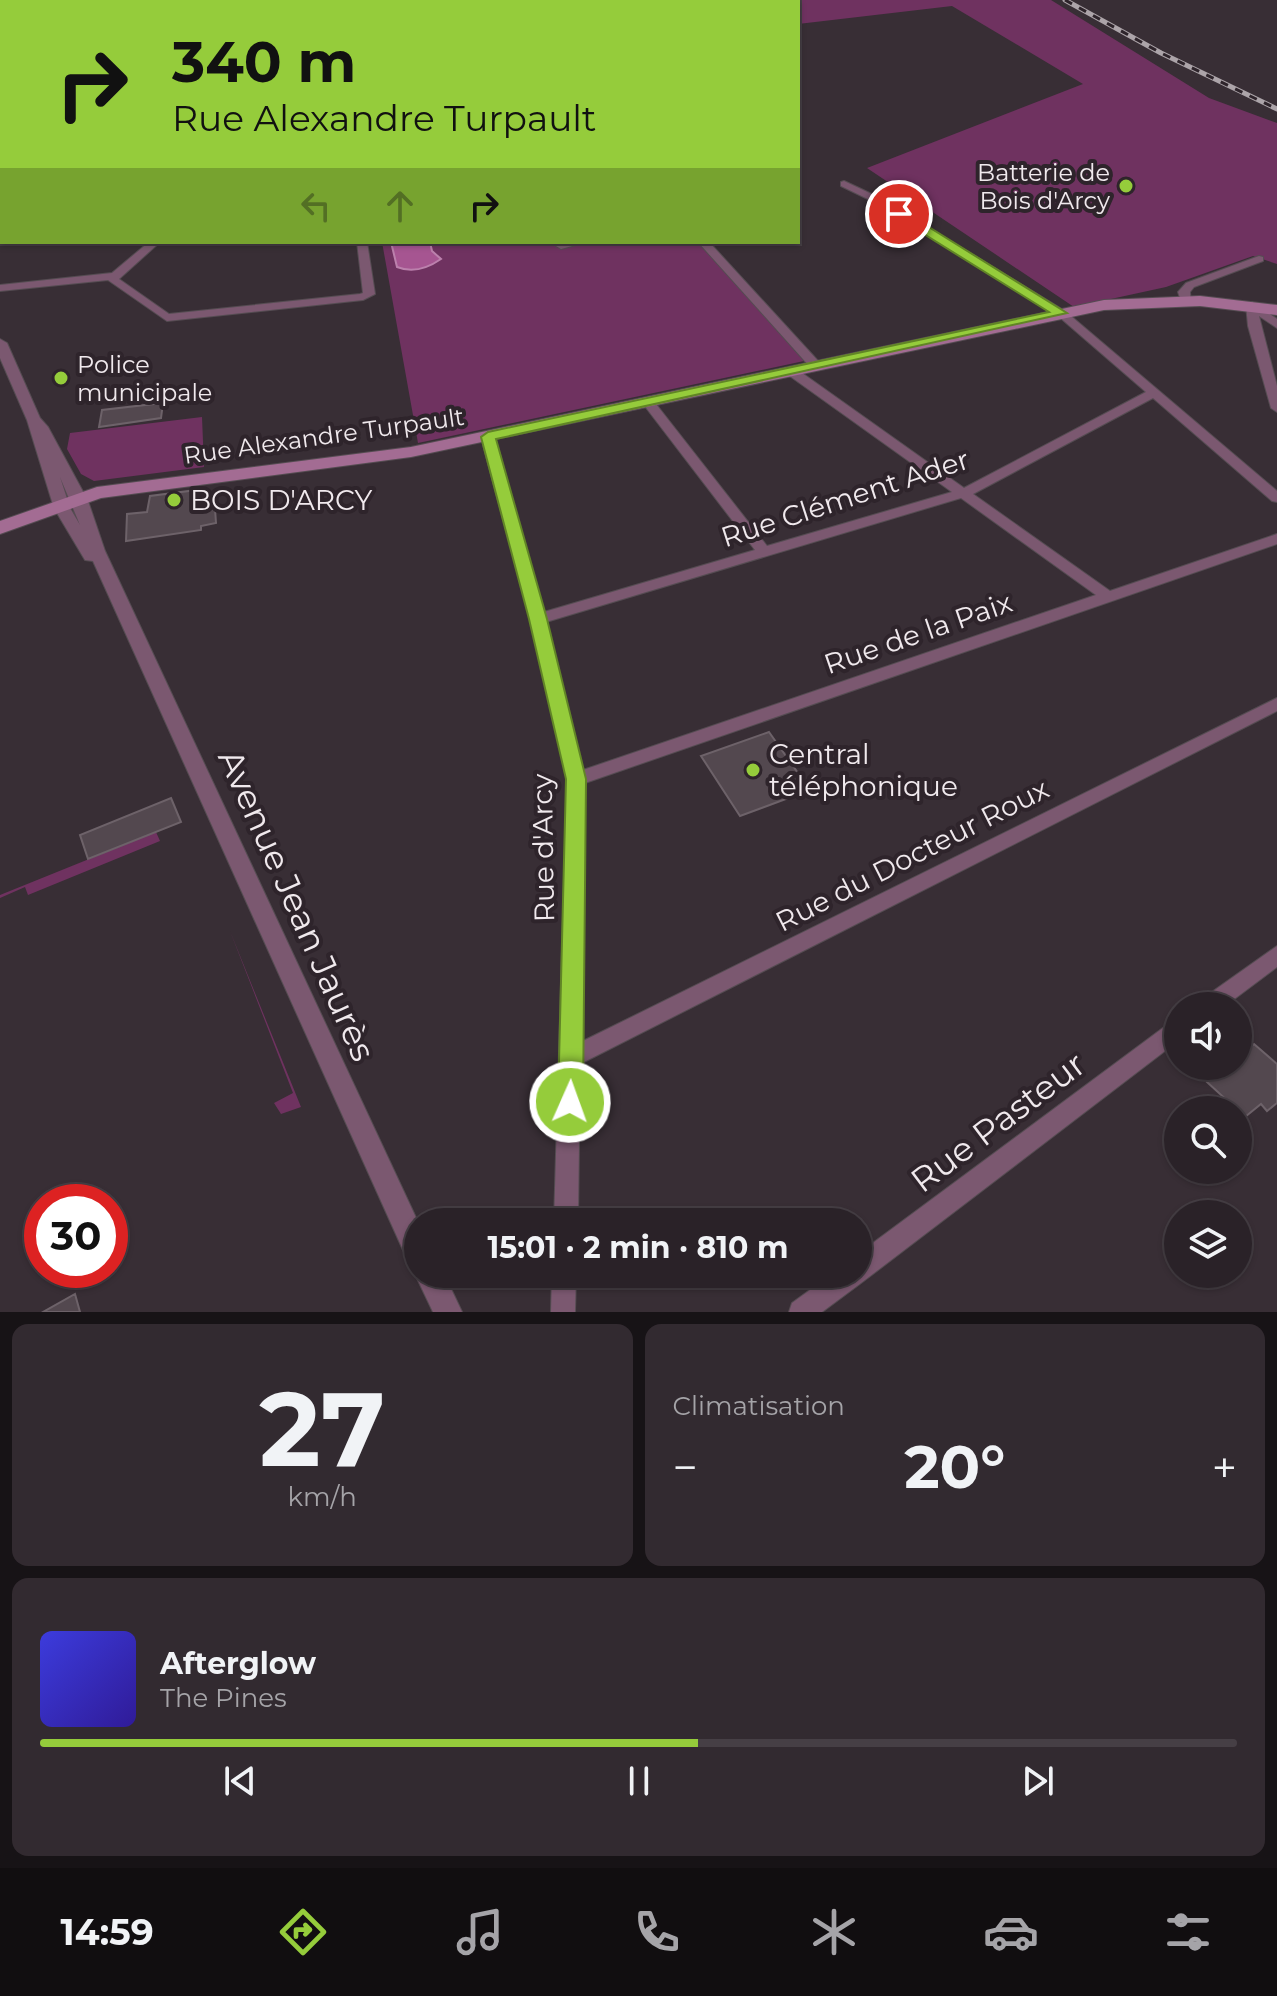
<!DOCTYPE html>
<html lang="fr">
<meta charset="utf-8">
<style>
:root{--surface:#2a2228;--page:#322a30;--text:#f1f3f6;--muted:#a5a4a8;--line:#463f45;--accent:#95cc3b}
body{margin:0;font-family:Montserrat,sans-serif;background:var(--page);color:var(--text);height:100vh;display:flex;flex-direction:column;font-size:30px;white-space:nowrap}
*{box-sizing:border-box;margin:0}
p{font-size:26px;color:var(--muted)}
.icon{flex:none;width:44px;height:44px;fill:none;stroke:currentColor;stroke-width:2;stroke-linecap:round;stroke-linejoin:round}
.map{position:relative;height:1312px;overflow:hidden}
.drawer{display:flex;flex-direction:column;gap:12px;padding:12px;background:#171316;flex:1}
.drawer>*{flex:none}
.guide{position:absolute;left:0px;top:0px;width:800px;height:244px;box-shadow:0 2px 6px #0004,0 0 0 2px var(--line);background:#95cc3b;color:#111;overflow:hidden}
.controls{position:absolute;left:1164px;top:992px;display:grid;gap:16px}
.controls a{display:grid;place-items:center;width:88px;height:88px;border-radius:50%;background:var(--surface);box-shadow:0 2px 6px #0004,0 0 0 2px var(--line);font-size:40px}
.speed{position:absolute;left:24px;top:1184px;display:flex;gap:16px;font-size:40px;font-weight:700;text-align:center}
.speed>*{display:grid;place-content:center;width:104px;height:104px;border-radius:50%;background:var(--surface);box-shadow:0 2px 6px #0004,0 0 0 2px var(--line);line-height:1}
.speed .limit{border:12px solid #d22;background:#fff;color:#111}
.pin{position:absolute;display:grid;place-items:center;width:68px;height:68px;color:#fff;margin:-34px;border:4px solid #fff;border-radius:50%;box-shadow:0 2px 8px #0007}
.me{position:absolute;width:88px;margin:-44px;rotate:2deg;stroke-linejoin:round;filter:drop-shadow(0 0 6px #0008)}
.turn{display:flex;align-items:center;gap:28px;height:168px;padding:0 40px;font-size:36px}
.turn .icon{width:104px;height:104px;stroke-width:2.5}
.turn b{display:block;font-size:56px;line-height:68px}
.lanes{display:flex;align-items:center;height:76px;padding:0 40px;background:#0003;justify-content:center;gap:40px;direction:ltr}
.lanes .off{opacity:.35}
.big{font-size:60px;font-weight:700;line-height:1.1}
.drawer .card{flex:1;display:flex;flex-direction:column;justify-content:center;gap:12px;min-width:0;padding:0 28px;border-radius:16px;background:var(--page)}
.drawer .dial{align-items:center;gap:0}
.dial b{font-size:104px;line-height:1}
.song{display:flex;align-items:center;gap:24px}
.cover{width:96px;height:96px;border-radius:12px;background:linear-gradient(135deg,hsl(240 70% 55%),hsl(250 70% 35%))}
.played{height:8px;border-radius:4px;background:linear-gradient(90deg,var(--accent) 55%,var(--line) 55%)}
.keys{display:flex;justify-content:space-around;direction:ltr}
.heat{display:flex;justify-content:space-between;align-items:center;font-size:44px;direction:ltr}
.drawer .tiles{flex:1;display:grid;gap:12px;grid-template-columns:1fr 1fr}
.card:last-child{grid-column:span 2}
.trip{position:absolute;left:404px;top:1208px;width:468px;height:80px;border-radius:40px;background:var(--surface);box-shadow:0 2px 6px #0004,0 0 0 2px var(--line);font-weight:700;line-height:80px;text-align:center}
.tab-bar{display:flex;height:128px;justify-content:space-around;align-items:center;background:#110e10;color:var(--muted)}
.tab-bar .icon{width:56px;height:56px}
.tab-bar .on{color:var(--accent)}
.tab-bar b{font-size:36px;color:var(--text)}
.map>svg:first-child{display:block}
</style>
<div class="map">
<svg width="1277" height="1312" viewBox="0 0 1277 1312">
<rect width="100%" height="100%" fill="#382e35"/>
<path fill="#6f3260" d="M341,0h710l158,98 68,25v141l-24,-8 -87,31 -92,20 -207,-139 216,-84 -131,-78 -154,18v-22z
M382,242h333l2,3 -12,3 99,113 -386,82z
M202,417l2,50 -110,14 -13,-7 -14,-25 3,-16z
M156,832l4,9 -132,54 -3,-8 -25,11v-3z
M230,931l71,176 -20,7 -7,-11 19,-10z"/>
<path fill="#a65591" stroke="#bc81ad" stroke-width="2" d="M391,242h39l2,9 9,8c-13,9 -29,14 -44,8z"/>
<path fill="#53484f" stroke="#6d6269" stroke-width="2" d="M163,403l-2,15 -62,9 3,-17z
M197,490v21l18,-2 1,14 -15,3v4l-75,11 1,-27 20,-2 3,-16z
M769,732l41,58 -70,26 -39,-60z
M171,798l10,24 -93,37 -8,-24z
M1254,1044l23,20v39l-10,8 -6,-7 -16,13 -38,-35 20,-16h11v-9z
M75,1294l5,18h-37z"/>
<g fill="none" stroke-linecap="round" stroke-linejoin="round">
<g stroke="#554c52" stroke-width="2">
<path id="minor" d="M1,0h8v2l-7,1z
M96,0h8l2,2h-8z
M262,0h8l-9,2z
M0,40h2v4h-2z
M0,125h2v6h-2z
M2,175v6l-2,1v-6z
M844,181l34,16 187,114 212,180v11l-5,-1 -119,-103 -180,96 137,97 167,-57v10l-692,239 -4,259 696,-344v13l-697,353 -2,158h-24l13,-443 -37,-160 -49,-182 2,-3 5,-1 7,4 49,175 211,-62 -111,-145v-6h8l115,147 185,-54 -165,-118v-6h8l169,120 182,-96 -89,-77 -185,-114 -31,-15v-4zM961,498l135,97 -513,175 -37,-148z
M0,194h2v6h-2z
M149,242h11l-41,37 50,35 191,-20 3,-1 -6,-51h10l8,52 -12,6 -196,21 -59,-41 -108,11v-6l112,-12z
M566,242h21l-26,7 -5,-3z
M698,242h11l110,120v6h-8z
M1259,256l4,1v4l-69,26 -4,5 1,11 -10,-2 -3,-9 8,-9z
M1252,302l25,17v9l-18,-12 18,70v26l-6,-4 -23,-82 -2,-21z
M1277,946v21l-52,39h-26l3,-7z
M1178,1019v22l-317,242 -39,29h-33l3,-9 40,-29h26v-20l313,-232z
M552,1274h24l-1,38h-24z"/>
</g>
<g stroke="#554c52" stroke-width="2">
<path id="tertiary" d="M170,0h8l1,2h-8z
M2,86v6l-2,1v-6z
M0,339l7,4 33,75 8,9 40,74 17,50 313,671v43l-10,-4 -315,-700 -8,-1 -31,-52 -27,-88 -27,-62zM60,477l20,48 -10,-17z
M418,1267v7h26l18,38h-29l-18,-38z"/>
</g>
<g stroke="#554c52" stroke-width="2">
<path id="secondary" d="M1200,296l77,9v10l-77,-9 -96,4 -693,147 -310,41 -101,36v-13l97,-34 314,-40 693,-147z"/>
</g>
<use href="#minor" fill="#7b5870" fill-rule="evenodd"/>
<use href="#tertiary" fill="#7b5870" fill-rule="evenodd"/>
<use href="#secondary" fill="#a36c93" fill-rule="evenodd"/>
<g stroke="#aca4a9" stroke-width="5">
<path id="rail" d="M1065,0l96,53 116,56"/>
</g>
<use href="#rail" stroke="#2e242b" stroke-width="3" stroke-dasharray="8" stroke-linecap="butt"/>
</g>
<path fill="#95cc3b" stroke="#618526" stroke-width="2" d="M895,211h8l164,102 -571,126 51,180 39,160 -3,323 -4,8 -9,4 -9,-4 -3,-8 8,-323 -37,-160 -48,-182 7,-5 561,-120 -154,-96z"/>
<g fill="#95cc3b" stroke="#2e242b" stroke-width="3">
<circle cx="1126" cy="186" r="8"/>
<circle cx="61" cy="378" r="8"/>
<circle cx="174" cy="500" r="8"/>
<circle cx="753" cy="770" r="8"/>
</g>
<g text-anchor="middle" dominant-baseline="central" stroke-width="8" stroke-linejoin="round" paint-order="stroke">
<g font-size="24" fill="#f0e9ed" stroke="#2e242b" text-anchor="end">
<text x="1110" y="172">Batterie de<tspan x="1110" dy="28">Bois d'Arcy</tspan></text>
<text x="77" y="364" text-anchor="start">Police<tspan x="77" dy="28">municipale</tspan></text>
</g>
<g font-size="24" fill="#f0e9ed" stroke="#2e242b">
<text transform="translate(324 436) rotate(-8)">Rue Alexandre Turpault</text>
</g>
<g font-size="28" fill="#f0e9ed" stroke="#2e242b">
<text transform="translate(845 498) rotate(-18)">Rue Clément Ader</text>
<text transform="translate(918 633) rotate(-19)">Rue de la Paix</text>
<text transform="translate(543 848) rotate(-91)">Rue d'Arcy</text>
<text transform="translate(912 855) rotate(-27)">Rue du Docteur Roux</text>
</g>
<g font-size="28" fill="#f0e9ed" stroke="#2e242b" text-anchor="start">
<text x="190" y="500">BOIS D'ARCY</text>
<text x="769" y="754">Central<tspan x="769" dy="32">téléphonique</tspan></text>
</g>
<g font-size="34" fill="#f0e9ed" stroke="#2e242b">
<text transform="translate(297 905) rotate(66)">Avenue Jean Jaurès</text>
<text transform="translate(998 1122) rotate(-37)">Rue Pasteur</text>
</g>
</g>
</svg>
<div class="controls">
<a><svg class="icon" aria-label="sound" viewBox="0 0 24 24"><path d="M4 9h4l5-4v14l-5-4H4zM17 9q2 3 0 6"/></svg></a>
<a><svg class="icon" aria-label="search" viewBox="0 0 24 24"><circle cx="10" cy="10" r="6"/><path d="M15 15l6 6"/></svg></a>
<a><svg class="icon" aria-label="layers" viewBox="0 0 24 24"><path d="M12 4l9 5-9 5-9-5zM3 14l9 5 9-5"/></svg></a>
</div>
<div class="speed"><div class="limit">30</div></div>
<div class="pin" style="left:899px;top:214px;background:#d93025"><svg class="icon" aria-label="arrive" viewBox="0 0 24 24"><path d="M6 21V4h12l-3 4 3 4H6"/></svg></div>
<svg class="me" style="left:570px;top:1102px" viewBox="-20 -20 40 40"><circle r="17" fill="#95cc3b" stroke="#fff" stroke-width="3"/><path d="M0-11L8 9 0 5-8 9z" fill="#fff"/></svg>
<div class="trip">15:01 · 2 min · 810 m</div>
<div class="guide">
<div class="turn"><svg class="icon" aria-label="right" viewBox="0 0 24 24"><path d="M7 20v-9h11M14 6l5 5-5 5"/></svg><div><b>340 m</b>Rue Alexandre Turpault</div></div>
<div class="lanes"><svg class="icon off" aria-label="left" viewBox="0 0 24 24"><path d="M17 20v-9H6M10 6l-5 5 5 5"/></svg><svg class="icon off" aria-label="ahead" viewBox="0 0 24 24"><path d="M12 20V5M6 11l6-6 6 6"/></svg><svg class="icon" aria-label="right" viewBox="0 0 24 24"><path d="M7 20v-9h11M14 6l5 5-5 5"/></svg></div>
</div>
</div>
<section class="drawer">
<div class="tiles">
<div class="card dial"><b>27</b><p>km/h</p></div>
<div class="card"><p>Climatisation</p>
<div class="heat"><a>−</a><b class="big">20°</b><a>+</a></div>
</div>
<div class="card">
<div class="song"><i class="cover"></i><div><b>Afterglow</b><p>The Pines</p></div></div>
<div class="played"></div>
<div class="keys"><svg class="icon" aria-label="previous" viewBox="0 0 24 24"><path d="M18 5L8 12l10 7zM5 5v14"/></svg><svg class="icon" aria-label="pause" viewBox="0 0 24 24"><path d="M8 5v14M16 5v14"/></svg><svg class="icon" aria-label="next" viewBox="0 0 24 24"><path d="M6 5l10 7-10 7zM19 5v14"/></svg></div>
</div>
</div>
</section>
<nav class="tab-bar">
<b>14:59</b>
<svg class="icon on" aria-label="directions" viewBox="0 0 24 24"><path d="M12 3l9 9-9 9-9-9zM9 14v-3h6M13 9l2 2-2 2"/></svg>
<svg class="icon" aria-label="music" viewBox="0 0 24 24"><path d="M9 18V5l10-2v13"/><circle cx="6" cy="18" r="3"/><circle cx="16" cy="16" r="3"/></svg>
<svg class="icon" aria-label="phone" viewBox="0 0 24 24"><path d="M5 4h4l2 5-3 2q2 4 5 5l2-3 5 2v4C11 20 4 13 5 4z"/></svg>
<svg class="icon" aria-label="climate" viewBox="0 0 24 24"><path d="M12 3v18M4 7l16 10M4 17L20 7"/></svg>
<svg class="icon" aria-label="car" viewBox="0 0 24 24"><path d="M5 17H2v-5l4-1 3-4h7l3 4 3 1v5h-3M9 17h6M6 11h13"/><circle cx="7" cy="17" r="2"/><circle cx="17" cy="17" r="2"/></svg>
<svg class="icon" aria-label="filters" viewBox="0 0 24 24"><path d="M4 7h16M4 17h16"/><circle cx="9" cy="7" r="2"/><circle cx="15" cy="17" r="2"/></svg>
</nav>
